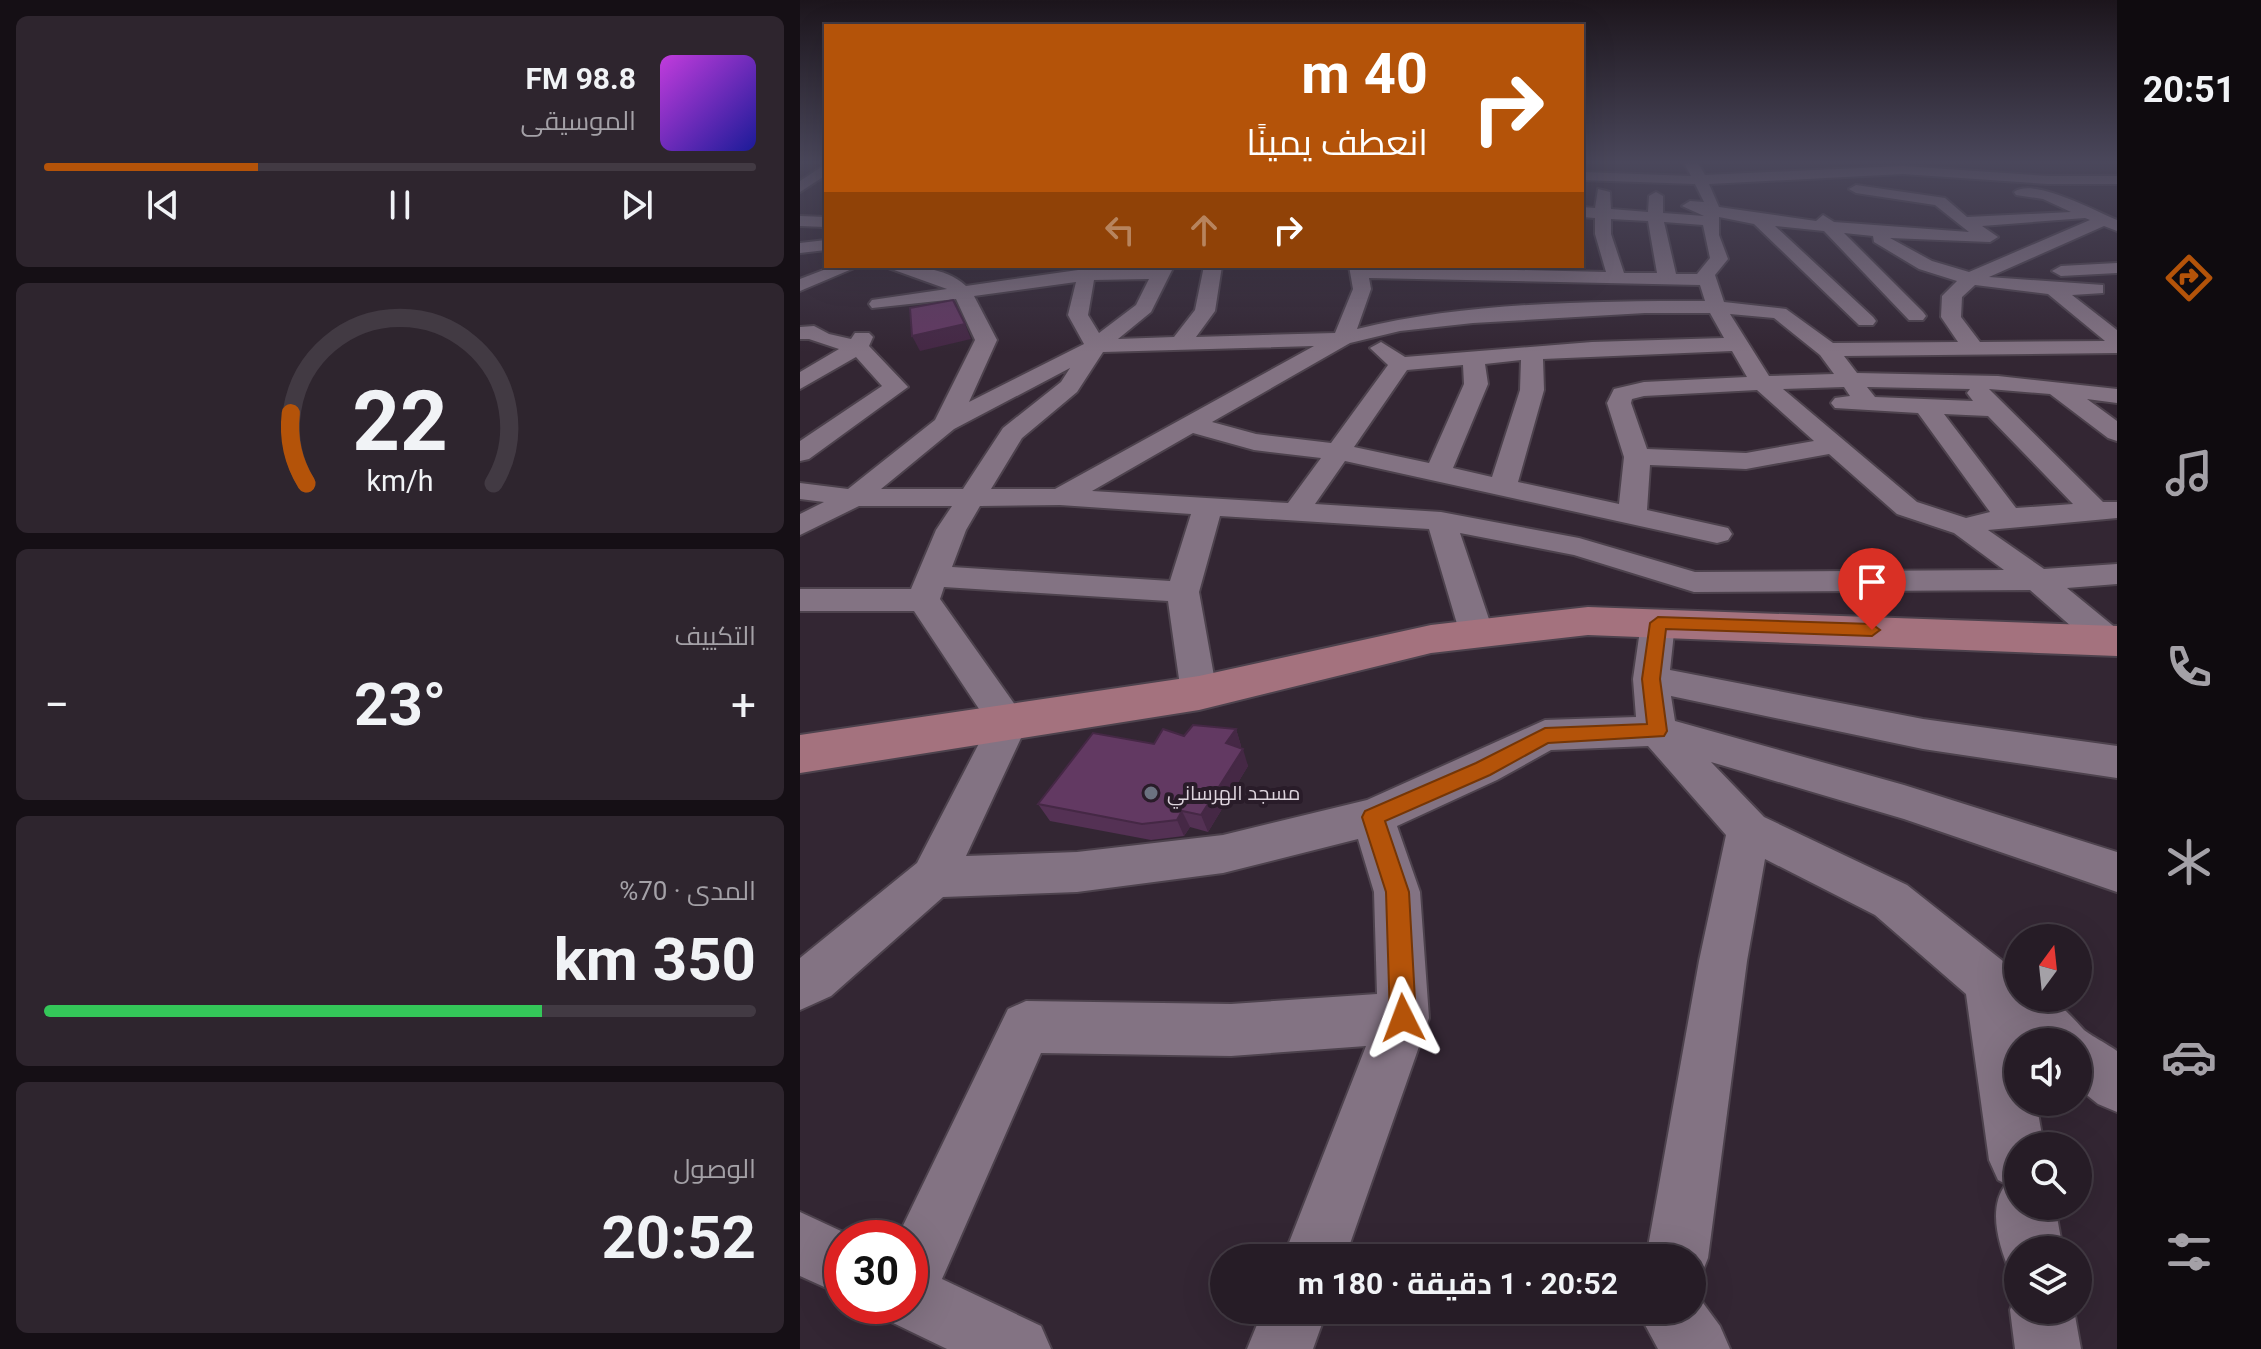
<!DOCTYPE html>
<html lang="ar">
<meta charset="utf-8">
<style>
:root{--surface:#261c26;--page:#2e252e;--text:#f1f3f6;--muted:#a4a1a7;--line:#423a43;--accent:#b45309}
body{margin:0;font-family:Roboto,Cairo,sans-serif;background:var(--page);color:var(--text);direction:rtl;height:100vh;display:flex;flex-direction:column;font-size:30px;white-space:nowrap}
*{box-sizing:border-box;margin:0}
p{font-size:26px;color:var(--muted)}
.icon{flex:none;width:44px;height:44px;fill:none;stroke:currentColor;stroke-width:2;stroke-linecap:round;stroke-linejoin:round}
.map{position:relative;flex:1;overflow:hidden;direction:ltr}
.panel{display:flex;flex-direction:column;gap:16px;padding:16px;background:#150f15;width:800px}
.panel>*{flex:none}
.banner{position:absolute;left:24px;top:24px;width:760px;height:244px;border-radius:0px;box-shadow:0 8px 32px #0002,0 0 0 2px var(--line);direction:rtl;background:#b45309;color:#fff;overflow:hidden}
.needle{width:52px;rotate:15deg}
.buttons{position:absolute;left:1204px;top:924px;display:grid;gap:16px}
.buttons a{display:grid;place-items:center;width:88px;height:88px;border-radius:50%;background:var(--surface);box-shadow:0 8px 32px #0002,0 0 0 2px var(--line);font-size:40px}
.speed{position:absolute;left:24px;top:1220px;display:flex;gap:16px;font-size:40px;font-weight:700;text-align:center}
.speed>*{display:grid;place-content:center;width:104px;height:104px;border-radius:50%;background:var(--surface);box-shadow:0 8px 32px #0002,0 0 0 2px var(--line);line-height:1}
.speed .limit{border:12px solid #d22;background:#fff;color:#111}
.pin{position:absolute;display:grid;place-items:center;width:68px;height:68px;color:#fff;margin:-82px -34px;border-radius:50% 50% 50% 0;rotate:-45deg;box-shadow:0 0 8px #0007}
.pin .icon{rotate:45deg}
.me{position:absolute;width:88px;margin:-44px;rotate:357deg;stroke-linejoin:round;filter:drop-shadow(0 0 6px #0008)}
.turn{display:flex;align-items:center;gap:28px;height:168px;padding:0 24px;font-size:36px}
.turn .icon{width:104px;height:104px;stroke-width:2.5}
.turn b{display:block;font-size:56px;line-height:68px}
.lanes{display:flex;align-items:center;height:76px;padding:0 24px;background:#0003;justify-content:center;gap:40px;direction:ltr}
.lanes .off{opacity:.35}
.big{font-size:60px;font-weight:700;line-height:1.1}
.panel .card{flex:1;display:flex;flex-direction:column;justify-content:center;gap:12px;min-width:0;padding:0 28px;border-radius:12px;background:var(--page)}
.panel .dial{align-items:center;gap:0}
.dial svg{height:208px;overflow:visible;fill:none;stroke:var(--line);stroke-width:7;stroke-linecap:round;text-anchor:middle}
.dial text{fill:var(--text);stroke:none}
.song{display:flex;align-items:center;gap:24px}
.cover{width:96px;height:96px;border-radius:12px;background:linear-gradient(135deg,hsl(290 70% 55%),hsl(240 70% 35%))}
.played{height:8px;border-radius:4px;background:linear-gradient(90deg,var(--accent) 30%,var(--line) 30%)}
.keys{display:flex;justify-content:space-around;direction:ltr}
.heat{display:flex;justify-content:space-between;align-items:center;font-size:44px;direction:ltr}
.charge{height:12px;border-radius:6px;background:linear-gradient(90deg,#34c759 70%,var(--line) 0)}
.trip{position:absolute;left:410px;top:1244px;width:496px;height:80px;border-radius:40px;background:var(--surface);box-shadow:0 8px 32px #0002,0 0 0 2px var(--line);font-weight:700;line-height:80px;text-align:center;direction:rtl}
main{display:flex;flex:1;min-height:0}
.tabs{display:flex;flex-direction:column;width:144px;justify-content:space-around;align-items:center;background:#0f0b0f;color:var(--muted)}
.tabs .icon{width:56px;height:56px}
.tabs .selected{color:var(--accent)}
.tabs b{font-size:36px;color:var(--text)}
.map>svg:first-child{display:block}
</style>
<main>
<nav class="tabs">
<b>20:51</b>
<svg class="icon selected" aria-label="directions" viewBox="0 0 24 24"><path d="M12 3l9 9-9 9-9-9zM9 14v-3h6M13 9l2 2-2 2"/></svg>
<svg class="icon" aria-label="music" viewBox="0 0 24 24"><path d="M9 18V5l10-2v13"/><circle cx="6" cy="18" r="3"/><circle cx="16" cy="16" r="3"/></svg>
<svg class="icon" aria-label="phone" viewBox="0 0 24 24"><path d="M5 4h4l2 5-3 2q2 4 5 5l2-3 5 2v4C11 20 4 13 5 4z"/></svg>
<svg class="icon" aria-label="climate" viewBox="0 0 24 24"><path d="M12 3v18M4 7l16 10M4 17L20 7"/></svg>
<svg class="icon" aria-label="car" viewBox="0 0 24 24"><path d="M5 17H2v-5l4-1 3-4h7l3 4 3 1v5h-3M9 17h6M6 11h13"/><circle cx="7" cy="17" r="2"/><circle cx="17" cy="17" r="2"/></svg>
<svg class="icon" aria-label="filters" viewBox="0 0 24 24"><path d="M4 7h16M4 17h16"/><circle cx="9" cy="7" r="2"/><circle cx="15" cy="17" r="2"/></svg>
</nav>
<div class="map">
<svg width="1317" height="1349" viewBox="0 0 1317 1349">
<rect width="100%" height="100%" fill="#332633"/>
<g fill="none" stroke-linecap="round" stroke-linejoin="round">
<g stroke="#4d424d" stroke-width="4">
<path id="minor" d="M884,163h14l7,12 198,-9 145,10h69v8h-69l-145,-10 -194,10 10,23 97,14 7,-6 11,7 135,10 -34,-27 -79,-12 -7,-4 7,-4 89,13 22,19 104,-5 -28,-13 -27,-4 -2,-3c19,-15 81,19 103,28v11l-13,-5 -115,51 114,8v8l-31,2 45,35v23l-273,3 13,17 141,3 119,13v14l-30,-4 30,22v20l-9,-3 -58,-44 -61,-5 114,113h14v16l-129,12 56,39 73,-5v20l-50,4 50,41v22l-20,-2 -67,-59 -336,2 -120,-37 -114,-22 34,101 -5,8 -12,4 -12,-4 -5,-8 -31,-105 -209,-13 -21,76 18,101 -5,10 -13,4 -13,-4 -5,-10 -13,-92 -224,-14 -4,12 88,124 -62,133 111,-4 146,-17 144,-35 178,-80 91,-3 -3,-38 8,-56 5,-8 12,-3 12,3 5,8 -5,47 253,49 194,27v32l-194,-29 -252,-53 4,25 229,64 213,67v40l-213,-73 -193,-57 53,55 143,68 111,88v25c39,0 41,5 66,32 6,5 25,15 33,21v61l-19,-8 -20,-16v-46h-60v60h18l8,44h-26v60h37l8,44h-45v25l-8,-3c-11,-26 -23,-64 -4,-88l-8,-4 -9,-20 -23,-166 -91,-79 -110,-56 -18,102 -39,297 -9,22 -7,3v-25h-46l53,-297 27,-126 -78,-89 -97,4 -54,30 -100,46 23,66 9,126 -84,240h-62l83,-212 -135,10 -190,-3 -99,226 99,47 10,23h-104l-60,-29 -5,-14h28v-68h-13l111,-229 18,-8 205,3 146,-10 -3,-102 -16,-53 -135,34 -146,19 -134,5 -112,99 -31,14v-52l117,-95 72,-139 -75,-113h-114v-22h111l25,-59 16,-24h-93l-59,29v-21l24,-12 -24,-3v-16l48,6 87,-69 40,-80 -19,-41 -84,9 -3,-4 3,-4 75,-11 -64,-23c28,0 62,0 83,20l112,-16 1,-4h18l-1,3 78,-3 -23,46 -33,27 56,-2 21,-27 9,-44h18l-7,45 -19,26 139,-4 18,-44 -4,-23 257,6 -11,-38v-16l-13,-1v-10l13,1 3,-19 12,3 1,17 37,3 1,-16 7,-4 7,4v17l41,3 -22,-10 8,-5 14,1 -9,-18 -113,-4v-8l109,4zM919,217l35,7 105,101h14l3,-4 -3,-4 -98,-91 49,5 85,89h14l3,-4 -3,-4 -79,-79 29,3 1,6 45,27 38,12 -15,15 -1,21 17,25 -125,1 -47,-34 -62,-7 -9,-27 13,-16 -9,-24zM1285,218l5,2 -121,52 -37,-11 -42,-23 100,4 8,-5 -16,-11zM811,219l37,2 9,52h-33l-13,-39zM864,222l39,3 7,33 -13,16h-21zM569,278l331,7 5,16c-115,0 -237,1 -348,28l14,-40zM349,279l-13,26 -37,28 -11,-18 6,-35zM276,282l-8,33 16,29 -115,58 28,-62 -23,-44zM1175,285l73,9 57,47 -125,1 -19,-25 1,-20zM845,313h65l14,25 -132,4 -187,15 -24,-15 -11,6 18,17 -57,78 -75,-9 -44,-12 138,-79 50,-12 73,-8zM930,314l44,4 46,37 14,19 -65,2zM514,346l-259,143h-64l31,-51 55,-46 26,-40zM932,351l15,26 -103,5 -30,7 -7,14 17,54 -5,47 -101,-22 26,-92 -1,-31zM721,360l-1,30 -28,87 -39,-9 35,-84 -3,-20zM663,365l1,19 -35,79 -75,-16 53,-77zM270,368l-9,14 -58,46 -40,61h-82l73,-60zM1044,387l6,9 -15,2 -4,5 4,5 83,5 72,99 -24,6 -49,-16 -134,-113zM1067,387l103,2 -3,4 6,8 -98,-4zM957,390l57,51 -68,12 -99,-4 -16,-46 1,-4 12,-3zM1144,414l44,2 85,88 -57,4zM393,433l61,17 67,8 -33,45 -196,-12zM1029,454l68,60 57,19 50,37 -309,2 -116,-34 -138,-26 -126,-8 30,-43 372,82 11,-3 4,-6 -4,-6 -81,-18 3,-45 96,4zM260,505l131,9 -21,67 -218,-14 14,-37 14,-24z
M26,164v11l-26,17v-11z
M0,216l26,1v10l-26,-1z
M26,240v10l-26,3v-10z
M1317,263v10l-56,3 -9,-5 9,-5z
M34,266h25l-59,25v-12z
M14,326l15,8 22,5 4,-6h14l4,4 -4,9 39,41 -99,72 -9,2v-20l82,-55 -26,-29 -56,32v-17l39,-23 -30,-10h-9v-12z
M0,1212l56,26h-14v57l-42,-19z
M892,1288l28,38 10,23h-72l-21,-39h55z
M1218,1290v20h56l7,39h-66l-5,-39z
M463,1310h64l-14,39h-66z"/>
</g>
<g stroke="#4d424d" stroke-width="4">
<path id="major" d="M788,607l529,19v30l-529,-21 -157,18 -232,57 -399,63v-38l399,-59 232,-51z"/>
</g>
<use href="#minor" fill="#837383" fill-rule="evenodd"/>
<use href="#major" fill="#a4727e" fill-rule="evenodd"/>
</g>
<path fill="#543154" d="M436,729l5,17 -1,2 8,18 -40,66 -18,-5 -6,9 -33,4 -101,-19 -12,-17 116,-60z"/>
<path fill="#452845" d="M165,324l6,15 -51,12 -8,-15z
M436,729l5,17 -10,14 -5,-17z
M443,749l5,17 -40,66 -7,-17z
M382,811l8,16 -6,9 -7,-16z"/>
<path fill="#623962" stroke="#452845" stroke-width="2" d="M153,300l12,24 -53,12 -2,-28z
M393,725l43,4 -10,14 17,6 -42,66 -19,-4 -5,9 -35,4 -104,-20 55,-71 61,11 9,-15 21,7z"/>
<linearGradient id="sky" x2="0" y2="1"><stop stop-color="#1c151c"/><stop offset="0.46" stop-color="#4a475b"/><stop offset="1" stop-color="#4a475b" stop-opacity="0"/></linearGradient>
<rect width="1317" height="352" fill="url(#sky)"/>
<path fill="#b45309" stroke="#753606" stroke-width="2" d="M858,617l214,7 8,6 -8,6 -206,-7 -6,50 7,52 -3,5 -116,7 -58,32 -105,46 24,71 7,126 -4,9 -9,4 -9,-4 -4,-9 -4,-126 -24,-75 3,-6 111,-48 69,-35 102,-4 -5,-45 8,-56z"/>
<circle fill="#6b7280" stroke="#291c29" stroke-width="3" cx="351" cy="793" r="8"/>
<g text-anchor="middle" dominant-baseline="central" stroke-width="8" stroke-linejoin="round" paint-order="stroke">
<g font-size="20" fill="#ddd4dd" stroke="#291c29" text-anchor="start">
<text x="367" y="793">مسجد الهرساني</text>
</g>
</g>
</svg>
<div class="buttons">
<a><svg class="needle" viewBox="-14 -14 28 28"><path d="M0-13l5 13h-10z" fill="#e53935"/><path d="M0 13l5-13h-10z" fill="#a4a1a7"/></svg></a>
<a><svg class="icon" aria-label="sound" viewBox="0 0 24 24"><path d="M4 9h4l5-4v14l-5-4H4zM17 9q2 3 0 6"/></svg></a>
<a><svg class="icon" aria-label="search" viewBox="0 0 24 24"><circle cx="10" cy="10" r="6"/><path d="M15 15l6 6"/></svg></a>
<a><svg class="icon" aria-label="layers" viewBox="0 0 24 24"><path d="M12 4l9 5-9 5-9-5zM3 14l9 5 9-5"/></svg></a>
</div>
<div class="speed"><div class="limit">30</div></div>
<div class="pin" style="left:1072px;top:630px;background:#d93025"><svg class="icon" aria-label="arrive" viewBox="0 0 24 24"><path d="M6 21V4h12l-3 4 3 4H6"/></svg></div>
<svg class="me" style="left:603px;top:1018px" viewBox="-20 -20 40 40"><path d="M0-17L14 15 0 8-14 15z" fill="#b45309" stroke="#fff" stroke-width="4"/></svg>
<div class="trip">20:52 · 1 دقيقة · 180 m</div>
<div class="banner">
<div class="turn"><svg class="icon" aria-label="right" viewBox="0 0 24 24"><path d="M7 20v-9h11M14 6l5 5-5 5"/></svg><div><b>40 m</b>انعطف يمينًا</div></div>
<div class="lanes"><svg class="icon off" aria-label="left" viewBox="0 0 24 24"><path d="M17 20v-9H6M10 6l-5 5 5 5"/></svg><svg class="icon off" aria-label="ahead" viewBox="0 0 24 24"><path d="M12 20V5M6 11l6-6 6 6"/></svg><svg class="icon" aria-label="right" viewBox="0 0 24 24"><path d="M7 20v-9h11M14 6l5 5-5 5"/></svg></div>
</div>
</div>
<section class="panel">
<div class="card">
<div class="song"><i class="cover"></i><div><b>98.8 FM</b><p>الموسيقى</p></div></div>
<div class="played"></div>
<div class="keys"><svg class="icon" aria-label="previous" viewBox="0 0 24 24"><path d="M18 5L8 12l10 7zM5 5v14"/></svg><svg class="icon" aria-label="pause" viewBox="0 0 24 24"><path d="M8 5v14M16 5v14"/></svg><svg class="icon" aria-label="next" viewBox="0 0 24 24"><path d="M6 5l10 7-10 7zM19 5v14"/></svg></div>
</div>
<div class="card dial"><svg viewBox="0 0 100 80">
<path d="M14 69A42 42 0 1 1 86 69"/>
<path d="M14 69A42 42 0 0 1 8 42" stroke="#b45309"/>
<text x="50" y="56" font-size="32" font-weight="700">22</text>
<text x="50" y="72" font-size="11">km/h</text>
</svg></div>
<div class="card"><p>التكييف</p>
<div class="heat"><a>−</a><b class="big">23°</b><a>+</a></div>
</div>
<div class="card"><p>المدى · 70%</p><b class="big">350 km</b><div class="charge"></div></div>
<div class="card"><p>الوصول</p><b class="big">20:52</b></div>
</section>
</main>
